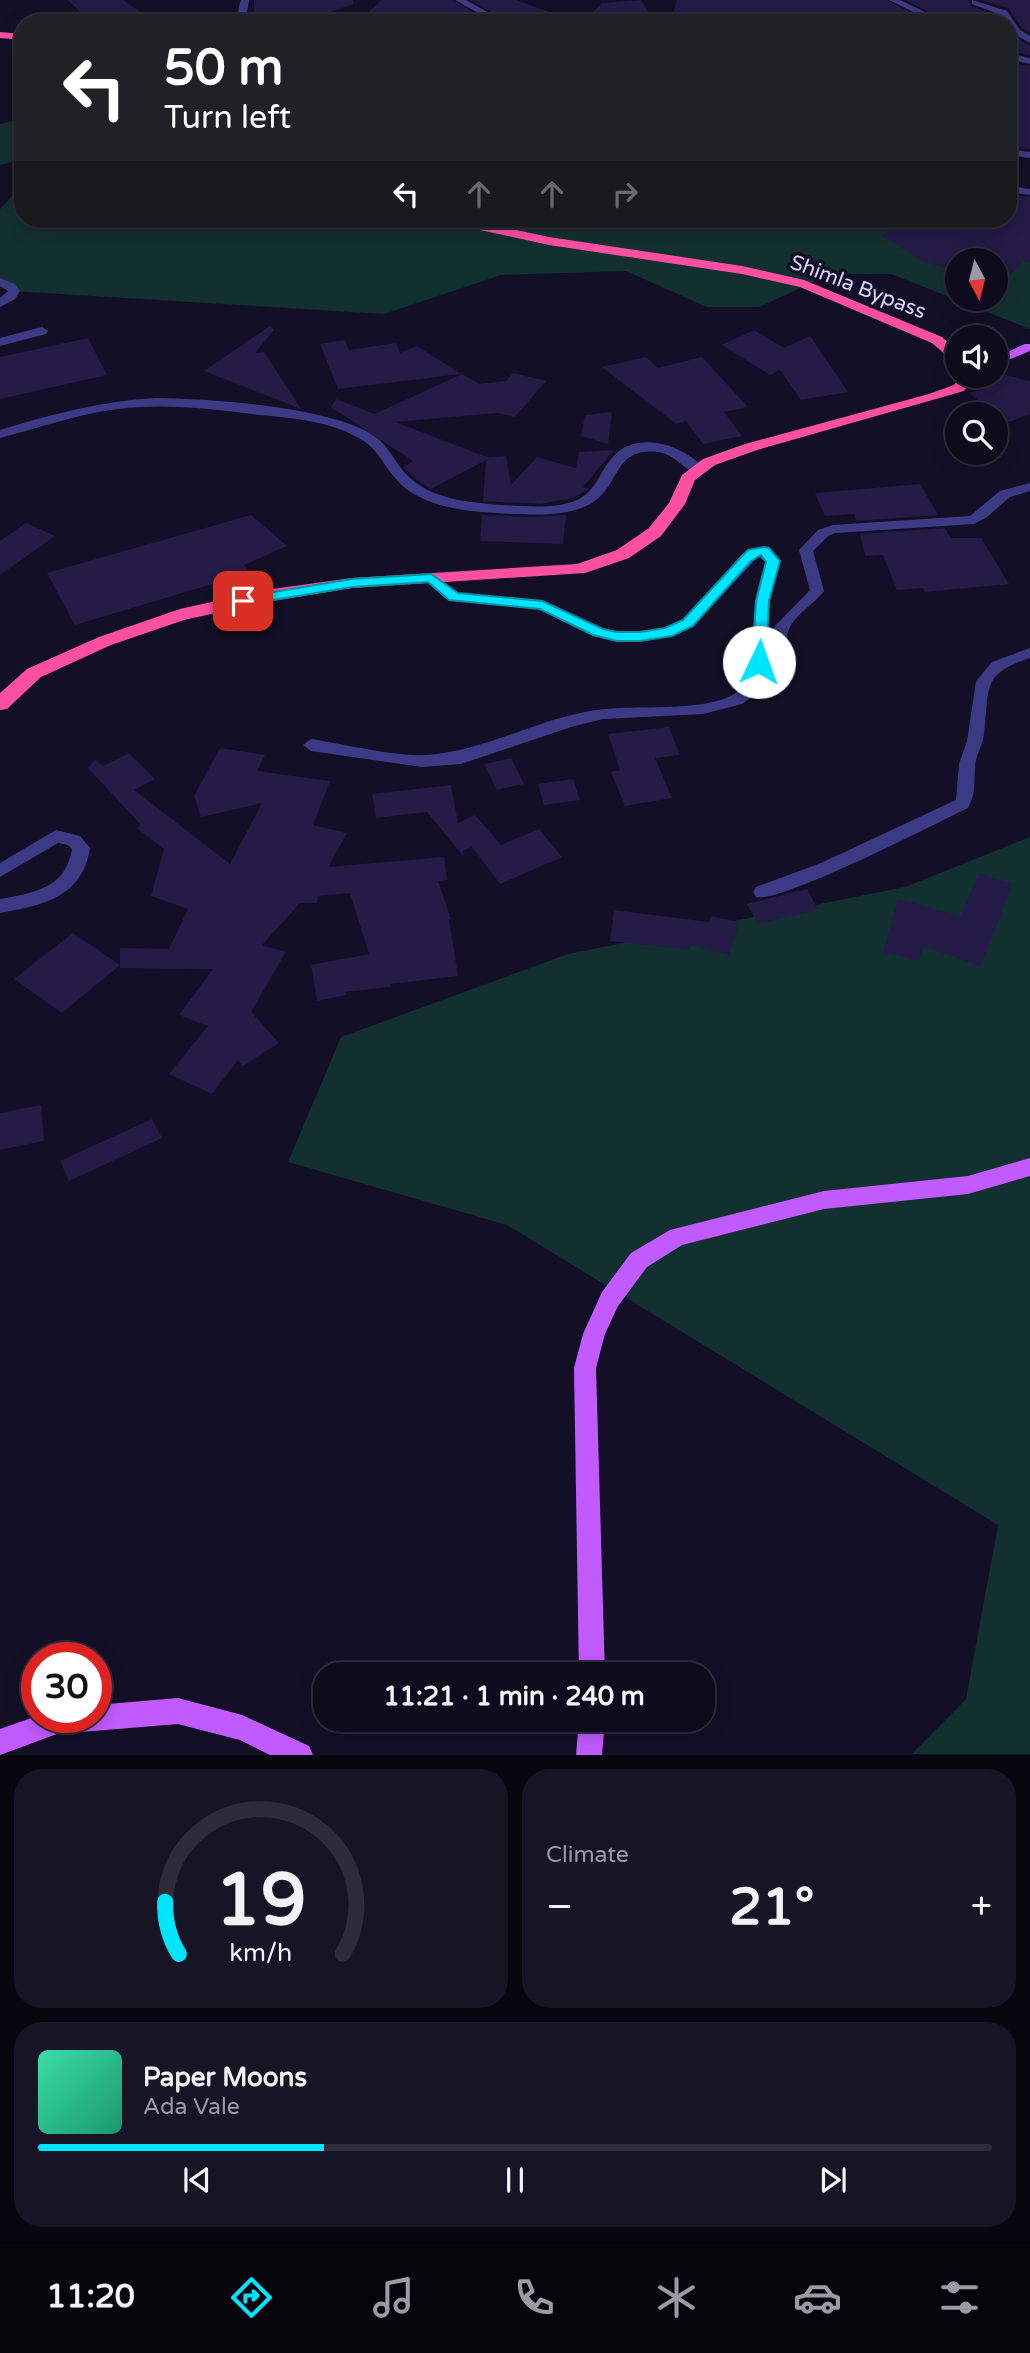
<!DOCTYPE html>
<meta charset="utf-8">
<style>
:root{--surface:#0e0b1c;--page:#171425;--text:#f1f3f6;--muted:#9b9ba3;--line:#2e2b3b;--accent:#00e5ff}
body{margin:0;font-family:"Varela Round",sans-serif;background:var(--page);color:var(--text);height:100vh;display:flex;flex-direction:column;font-size:26px;white-space:nowrap}
*{box-sizing:border-box;margin:0}
p{font-size:23px;color:var(--muted)}
.icon{flex:none;width:38px;height:38px;fill:none;stroke:currentColor;stroke-width:2;stroke-linecap:round;stroke-linejoin:round}
.map{position:relative;height:1755px;overflow:hidden}
.panel{display:flex;flex-direction:column;gap:14px;padding:14px;background:#08060f;flex:1}
.panel>*{flex:none}
.hud{position:absolute;left:14px;top:14px;width:1003px;height:214px;border-radius:28px;box-shadow:0 4px 18px #0003,0 0 0 2px var(--line);background:#202124;color:#fff;overflow:hidden}
.needle{width:46px;rotate:173deg}
.controls{position:absolute;left:945px;top:248px;display:grid;gap:14px}
.controls a{display:grid;place-items:center;width:63px;height:63px;border-radius:50%;background:var(--surface);box-shadow:0 4px 18px #0003,0 0 0 2px var(--line);font-size:35px}
.speed{position:absolute;left:21px;top:1642px;display:flex;gap:14px;font-size:35px;font-weight:700;text-align:center}
.speed>*{display:grid;place-content:center;width:91px;height:91px;border-radius:50%;background:var(--surface);box-shadow:0 4px 18px #0003,0 0 0 2px var(--line);line-height:1}
.speed .limit{border:10px solid #d22;background:#fff;color:#111}
.pin{position:absolute;display:grid;place-items:center;width:60px;height:60px;color:#fff;margin:-30px;border-radius:14px;box-shadow:0 4px 10px #0006}
.me{position:absolute;width:77px;margin:-38px;rotate:3deg;stroke-linejoin:round;filter:drop-shadow(0 0 5px #0008)}
.turn{display:flex;align-items:center;gap:24px;height:147px;padding:0 35px;font-size:32px}
.turn .icon{width:91px;height:91px;stroke-width:2.5}
.turn b{display:block;font-size:49px;line-height:60px}
.lanes{display:flex;align-items:center;height:66px;padding:0 35px;background:#0003;justify-content:center;gap:35px;direction:ltr}
.lanes .off{opacity:.35}
.big{font-size:52px;font-weight:700;line-height:1.1}
.panel .tile{flex:1;display:flex;flex-direction:column;justify-content:center;gap:10px;min-width:0;padding:0 24px;border-radius:28px;background:var(--page)}
.panel .dial{align-items:center;gap:0}
.dial svg{height:182px;overflow:visible;fill:none;stroke:var(--line);stroke-width:7;stroke-linecap:round;text-anchor:middle}
.dial text{fill:var(--text);stroke:none}
.song{display:flex;align-items:center;gap:21px}
.cover{width:84px;height:84px;border-radius:10px;background:linear-gradient(135deg,hsl(160 70% 55%),hsl(160 70% 35%))}
.played{height:7px;border-radius:4px;background:linear-gradient(90deg,var(--accent) 30%,var(--line) 30%)}
.keys{display:flex;justify-content:space-around;direction:ltr}
.heat{display:flex;justify-content:space-between;align-items:center;font-size:38px;direction:ltr}
.panel .tiles{flex:1;display:grid;gap:14px;grid-template-columns:1fr 1fr}
.tile:last-child{grid-column:span 2}
.trip{position:absolute;left:313px;top:1662px;width:402px;height:70px;border-radius:28px;background:var(--surface);box-shadow:0 4px 18px #0003,0 0 0 2px var(--line);font-weight:700;line-height:70px;text-align:center}
.tabs{display:flex;height:112px;justify-content:space-around;align-items:center;background:#06040b;color:var(--muted)}
.tabs .icon{width:49px;height:49px}
.tabs .active{color:var(--accent)}
.tabs b{font-size:32px;color:var(--text)}
.map>svg:first-child{display:block}
</style>
<div class="map">
<svg width="1030" height="1755" viewBox="0 0 1030 1755">
<rect width="100%" height="100%" fill="#130f26"/>
<path fill="#12302f" fill-rule="evenodd" d="M23,118v41l-23,6v-41z
M23,193v26h874l133,30v80l-139,-55h-60l-72,33h-52l-81,-36 -125,4 -117,39 -372,-23 -12,-5v-77l12,-13zM957,261h39v38h-39z
M1030,837v917h-118l54,-55 32,-174 -491,-300 -219,-63 53,-125 227,-83 337,-67z"/>
<path fill="#241b47" d="M68,0h55l34,23h-66z
M254,0h99l1,4 -57,19h-43z
M382,0h71l37,23h-134z
M471,0h45l55,20v3h-61z
M641,0l15,23h-74l20,-20z
M677,0h210l43,23h-260z
M906,0h63l2,6 28,11 4,6h-53z
M981,0h49v33l-8,-5 -14,-20z
M1008,30l5,6 17,10v9l-22,-4z
M1008,62l22,4v83l-22,-2z
M1008,195l22,2v66l-7,-2 -20,23 -7,-2v-21h-39v10l-33,-9 -42,-26 20,-17h106z
M270,326l4,4 -19,23 9,-1 37,57 -97,-38z
M754,330l30,18 26,-12 38,56 -47,8 -21,-30 -10,5 -48,-30z
M88,338l19,37 -107,24v-42z
M345,340l4,10 47,-7 4,10 17,-7 44,28 -123,15 -18,-45z
M646,357l12,11 44,-11 46,50 -24,5 18,24 -39,8 -17,-23 -10,3 -74,-57z
M513,373l33,8 -31,36 -17,-4 -103,9 92,35 19,-1 5,29 26,-28 39,11 3,-16 35,-2 -31,37 5,2 -15,9 -32,6 -58,-3 3,-41 -55,29 -13,-8 -15,-14 10,-6 -82,-54 5,-8 39,15 87,-40 18,10 26,-3z
M1005,375l25,6v33l-21,8 -40,-29 14,-4z
M612,412l-4,32 -27,-8 4,-21z
M920,484l18,31 -82,6 -1,-7 -30,2 -10,-23z
M251,515l36,31 -43,19 5,8 -174,52 -28,-52z
M482,515l52,2 32,-2 -3,29 -83,-3z
M26,523l29,13 -55,39v-34z
M945,528l6,10h30l28,46 -84,8 -2,-4 -26,2 -14,-35 -18,1 -5,-22z
M669,727l11,28 -25,3 17,40 -47,8 -14,-34 9,-2 -12,-36z
M220,748l45,7 -8,16 73,10 -17,44 34,8 -19,34 116,-10 3,23 -9,1 13,38h-2l9,57 -68,8v3l-45,5 1,3 -29,6 -6,-36 58,-11 -19,-61 -32,3 -1,7h-17l-38,42 24,7 -35,60 28,31 -36,23 -5,-6 -26,34 -43,-20 39,-48 -29,-11 34,-46 -93,-1v-20l49,1 19,-40 -37,-13 13,-47 -27,-21 4,-3 -53,-57 7,-8 8,6 26,-13 26,26 -21,11 96,74 32,-61 -61,14 -7,-21z
M511,758l13,26 -27,6 -13,-26z
M573,779l7,21 -36,5 -6,-21z
M451,785l7,38 17,-8 26,30 38,-16 23,28 -62,27 -28,-37 -9,4 1,6 -37,-45 -51,6 -4,-24z
M979,873l33,11 -31,82 -58,-20 -4,15 -36,-9 15,-53 63,17z
M807,889l11,21 -60,14 -11,-20z
M614,910l95,12 2,-6 28,6 -10,33 -39,-10v5l-80,-9z
M73,933l47,32 -58,48 -48,-34z
M41,1105l3,36 -44,9v-37z
M152,1119l10,19 -93,43 -9,-20z"/>
<g fill="none" stroke-linecap="round" stroke-linejoin="round">
<path fill="#3d3a85" fill-rule="evenodd" d="M241,0h8l-2,12 5,11h-10c-6,-7 -4,-15 -1,-23z
M455,0h11l41,23h-11z
M889,0h11l48,23h-12z
M972,0l35,11 13,19 10,6v7l-16,-9 -13,-19 -29,-11z
M1008,53l22,5v6l-22,-5z
M1008,149l22,3v6l-22,-3z
M1008,186l22,3v6l-22,-3z
M0,278l15,6 5,7 -5,8 -15,8v-9l8,-7 -8,-5z
M42,327l6,4 -2,3 -46,12v-8z
M156,398c57,1 157,8 208,32 25,12 26,27 43,45 24,25 62,27 94,30 24,1 56,5 78,-6 19,-10 22,-32 37,-45 25,-24 70,-7 90,16l-7,4c-16,-4 -24,-20 -41,-22 -45,-5 -37,33 -66,51 -22,13 -53,12 -77,11 -39,-2 -91,-3 -119,-35 -14,-16 -19,-32 -39,-42 -29,-16 -64,-19 -97,-22 -47,-6 -94,-12 -142,-6 -41,5 -79,19 -118,29v-8c51,-16 102,-29 156,-32z
M1030,483v8l-20,6 -23,20 -13,7 -139,9 -7,3 -15,15 11,40c-10,14 -31,24 -36,41 -7,20 3,39 -8,59l-27,5 -11,8 -39,10 -100,5 -32,8 -110,37 -39,3 -111,-16 -8,-6 8,-6c32,5 85,18 115,16 63,-4 117,-40 179,-46 35,-4 108,4 135,-19 15,-13 12,-67 15,-87 2,-14 7,-28 11,-41l-8,-5 -65,69 -20,10 -33,5 -23,1 -24,-7 -53,-26 -91,-9 -23,-19 -2,-3 2,-3h10l22,18 85,7 60,29 14,3 23,-1 25,-3 18,-8 65,-70 21,-2 11,13 -10,40 -6,76 -4,8 8,-2 2,-3 1,-38 3,-15 36,-37 -11,-40 19,-20 15,-5 137,-9 30,-25z
M1030,648v10c-50,16 -40,31 -46,76 -1,11 -8,20 -9,32 -1,16 1,28 -7,42 -31,15 -189,96 -212,89l-3,-5 3,-5 65,-24 135,-63 3,-36 8,-23 9,-60 16,-19z
M56,830l24,6 10,12c-8,50 -47,57 -90,65v-14c34,-6 66,-11 72,-50l-4,-4 -10,-2 -58,34v-14z"/>
<path fill="#c25bff" fill-rule="evenodd" d="M1025,344h5v7l-34,14v-8z
M1030,1158v18l-62,18 -144,15 -142,36 -35,22 -29,39 -13,28 -9,34 9,307h-26l-5,-307 9,-34 19,-42 29,-39 39,-23 154,-39 144,-15z
M178,1698l64,17 67,31 4,9h-43l-30,-15 -62,-16 -121,10 -57,21v-26l37,-13 59,1v-12z
M579,1720h26l-3,35h-26z"/>
<path fill="#ff4fa3" fill-rule="evenodd" d="M0,32l23,2v6l-23,-2z
M441,219h24l84,18 193,29 62,14 138,57 15,13v11l-5,-1 -20,-17 -132,-56 -58,-13 -193,-29 -101,-22z
M960,376h15l-11,15 -207,59 -42,15 -20,15 -10,24 -24,32 -32,22 -44,15 -233,15 -87,14 -81,18 -73,25 -70,32 -34,32 -7,1v-17l27,-24 72,-32 81,-28 85,-19 87,-12 225,-14 40,-14 32,-22 20,-25 13,-28 21,-16 42,-15 184,-50 25,-9z"/>
</g>
<path fill="#00e5ff" stroke="#0095a6" stroke-width="2" d="M764,547l5,1 11,13 -11,40 -3,61 -7,5 -7,-5 4,-61 10,-39 -5,-7 -10,6 -58,65 -21,10 -32,5h-23l-24,-6 -53,-26 -91,-9 -21,-18 -76,5 -109,18 -6,-4 6,-4 109,-18 79,-5 27,19 84,8 61,28 14,3h23l25,-4 18,-8 59,-64 6,-6z"/>
<g text-anchor="middle" dominant-baseline="central" stroke-width="7" stroke-linejoin="round" paint-order="stroke">
<g font-size="21" fill="#d9d4ff" stroke="#130f26">
<text transform="translate(858 287) rotate(21)">Shimla Bypass</text>
</g>
</g>
</svg>
<div class="controls">
<a><svg class="needle" viewBox="-14 -14 28 28"><path d="M0-13l5 13h-10z" fill="#e53935"/><path d="M0 13l5-13h-10z" fill="#9b9ba3"/></svg></a>
<a><svg class="icon" aria-label="sound" viewBox="0 0 24 24"><path d="M4 9h4l5-4v14l-5-4H4zM17 9q2 3 0 6"/></svg></a>
<a><svg class="icon" aria-label="search" viewBox="0 0 24 24"><circle cx="10" cy="10" r="6"/><path d="M15 15l6 6"/></svg></a>
</div>
<div class="speed"><div class="limit">30</div></div>
<div class="pin" style="left:243px;top:601px;background:#d93025"><svg class="icon" aria-label="arrive" viewBox="0 0 24 24"><path d="M6 21V4h12l-3 4 3 4H6"/></svg></div>
<svg class="me" style="left:759px;top:662px" viewBox="-20 -20 40 40"><circle r="19" fill="#fff"/><path d="M0-13L10 11 0 6-10 11z" fill="#00e5ff"/></svg>
<div class="trip">11:21 · 1 min · 240 m</div>
<div class="hud">
<div class="turn"><svg class="icon" aria-label="left" viewBox="0 0 24 24"><path d="M17 20v-9H6M10 6l-5 5 5 5"/></svg><div><b>50 m</b>Turn left</div></div>
<div class="lanes"><svg class="icon" aria-label="left" viewBox="0 0 24 24"><path d="M17 20v-9H6M10 6l-5 5 5 5"/></svg><svg class="icon off" aria-label="ahead" viewBox="0 0 24 24"><path d="M12 20V5M6 11l6-6 6 6"/></svg><svg class="icon off" aria-label="ahead" viewBox="0 0 24 24"><path d="M12 20V5M6 11l6-6 6 6"/></svg><svg class="icon off" aria-label="right" viewBox="0 0 24 24"><path d="M7 20v-9h11M14 6l5 5-5 5"/></svg></div>
</div>
</div>
<section class="panel">
<div class="tiles">
<div class="tile dial"><svg viewBox="0 0 100 80">
<path d="M14 69A42 42 0 1 1 86 69"/>
<path d="M14 69A42 42 0 0 1 8 46" stroke="#00e5ff"/>
<text x="50" y="56" font-size="32" font-weight="700">19</text>
<text x="50" y="72" font-size="11">km/h</text>
</svg></div>
<div class="tile"><p>Climate</p>
<div class="heat"><a>−</a><b class="big">21°</b><a>+</a></div>
</div>
<div class="tile">
<div class="song"><i class="cover"></i><div><b>Paper Moons</b><p>Ada Vale</p></div></div>
<div class="played"></div>
<div class="keys"><svg class="icon" aria-label="previous" viewBox="0 0 24 24"><path d="M18 5L8 12l10 7zM5 5v14"/></svg><svg class="icon" aria-label="pause" viewBox="0 0 24 24"><path d="M8 5v14M16 5v14"/></svg><svg class="icon" aria-label="next" viewBox="0 0 24 24"><path d="M6 5l10 7-10 7zM19 5v14"/></svg></div>
</div>
</div>
</section>
<nav class="tabs">
<b>11:20</b>
<svg class="icon active" aria-label="directions" viewBox="0 0 24 24"><path d="M12 3l9 9-9 9-9-9zM9 14v-3h6M13 9l2 2-2 2"/></svg>
<svg class="icon" aria-label="music" viewBox="0 0 24 24"><path d="M9 18V5l10-2v13"/><circle cx="6" cy="18" r="3"/><circle cx="16" cy="16" r="3"/></svg>
<svg class="icon" aria-label="phone" viewBox="0 0 24 24"><path d="M5 4h4l2 5-3 2q2 4 5 5l2-3 5 2v4C11 20 4 13 5 4z"/></svg>
<svg class="icon" aria-label="climate" viewBox="0 0 24 24"><path d="M12 3v18M4 7l16 10M4 17L20 7"/></svg>
<svg class="icon" aria-label="car" viewBox="0 0 24 24"><path d="M5 17H2v-5l4-1 3-4h7l3 4 3 1v5h-3M9 17h6M6 11h13"/><circle cx="7" cy="17" r="2"/><circle cx="17" cy="17" r="2"/></svg>
<svg class="icon" aria-label="filters" viewBox="0 0 24 24"><path d="M4 7h16M4 17h16"/><circle cx="9" cy="7" r="2"/><circle cx="15" cy="17" r="2"/></svg>
</nav>
